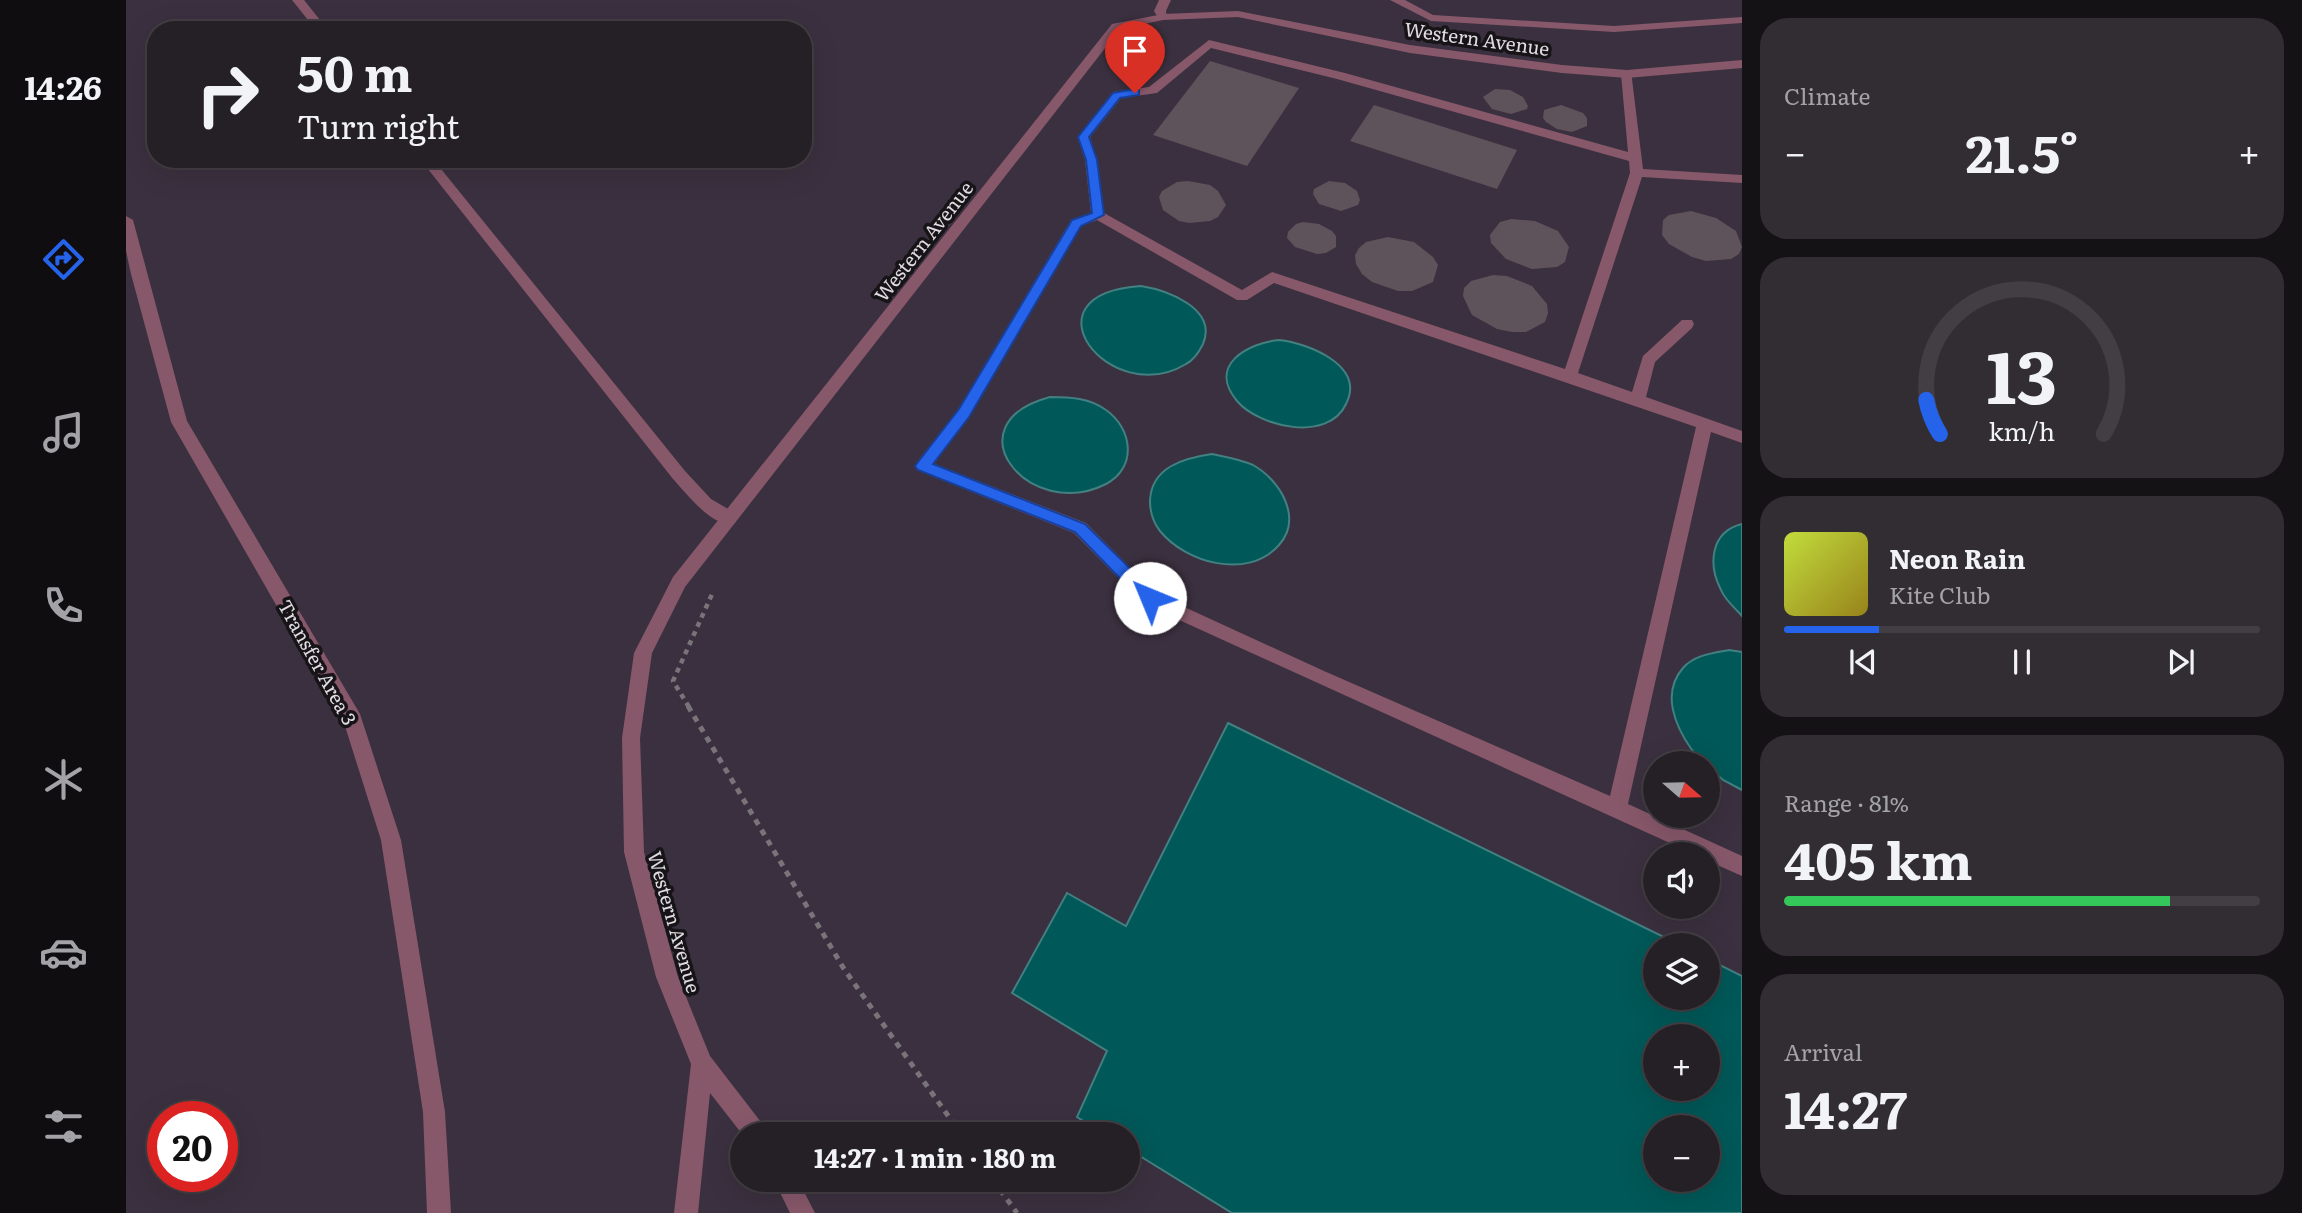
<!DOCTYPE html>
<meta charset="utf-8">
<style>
:root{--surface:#252026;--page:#312d32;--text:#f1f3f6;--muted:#a3a3a7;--line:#423e43;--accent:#2563eb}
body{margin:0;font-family:Literata,serif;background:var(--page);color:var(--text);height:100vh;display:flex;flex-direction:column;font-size:26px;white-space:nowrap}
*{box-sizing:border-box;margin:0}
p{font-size:23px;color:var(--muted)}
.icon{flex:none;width:38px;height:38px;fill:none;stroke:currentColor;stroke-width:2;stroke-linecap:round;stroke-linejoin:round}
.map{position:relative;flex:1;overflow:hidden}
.details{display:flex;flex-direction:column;gap:18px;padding:18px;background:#141215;width:560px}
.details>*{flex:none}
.banner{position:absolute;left:21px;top:21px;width:665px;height:147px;border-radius:28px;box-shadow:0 7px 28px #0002,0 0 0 2px var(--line);background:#252026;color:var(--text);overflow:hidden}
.needle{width:46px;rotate:110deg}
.controls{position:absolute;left:1517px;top:751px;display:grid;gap:14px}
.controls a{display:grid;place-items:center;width:77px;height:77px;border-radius:50%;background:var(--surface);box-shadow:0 7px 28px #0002,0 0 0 2px var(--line);font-size:35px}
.speed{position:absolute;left:21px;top:1101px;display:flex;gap:14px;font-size:35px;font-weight:700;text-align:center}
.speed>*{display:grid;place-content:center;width:91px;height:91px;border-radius:50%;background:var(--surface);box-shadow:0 7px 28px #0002,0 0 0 2px var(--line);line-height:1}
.speed .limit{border:10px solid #d22;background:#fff;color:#111}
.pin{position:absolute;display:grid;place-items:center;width:60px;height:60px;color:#fff;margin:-72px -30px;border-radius:50% 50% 50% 0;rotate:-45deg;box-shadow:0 0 7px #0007}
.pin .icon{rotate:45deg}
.me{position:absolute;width:77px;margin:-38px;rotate:315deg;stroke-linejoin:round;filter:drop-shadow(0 0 5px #0008)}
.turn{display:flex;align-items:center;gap:24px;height:147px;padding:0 35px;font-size:32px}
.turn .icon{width:91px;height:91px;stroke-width:2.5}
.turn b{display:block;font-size:49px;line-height:60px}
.big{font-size:52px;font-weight:700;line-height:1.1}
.details .widget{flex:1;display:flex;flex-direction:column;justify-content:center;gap:10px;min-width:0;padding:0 24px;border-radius:28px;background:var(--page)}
.details .dial{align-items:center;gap:0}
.dial svg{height:182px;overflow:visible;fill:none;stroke:var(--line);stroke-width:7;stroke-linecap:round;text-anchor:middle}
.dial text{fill:var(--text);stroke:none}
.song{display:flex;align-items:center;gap:21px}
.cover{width:84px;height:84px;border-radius:10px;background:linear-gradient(135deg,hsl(70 70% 55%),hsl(50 70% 35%))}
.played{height:7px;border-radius:4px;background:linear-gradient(90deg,var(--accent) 20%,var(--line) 20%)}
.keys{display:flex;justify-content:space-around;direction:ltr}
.heat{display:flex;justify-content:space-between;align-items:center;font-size:38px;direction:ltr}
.charge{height:10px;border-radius:5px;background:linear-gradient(90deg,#34c759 81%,var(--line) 0)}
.trip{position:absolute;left:604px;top:1122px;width:410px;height:70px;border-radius:35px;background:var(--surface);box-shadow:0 7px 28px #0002,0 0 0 2px var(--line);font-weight:700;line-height:70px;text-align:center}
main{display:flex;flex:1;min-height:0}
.tabs{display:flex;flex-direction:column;width:126px;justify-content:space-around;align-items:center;background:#0f0d0f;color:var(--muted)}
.tabs .icon{width:49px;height:49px}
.tabs .on{color:var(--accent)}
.tabs b{font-size:32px;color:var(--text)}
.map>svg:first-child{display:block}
</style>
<main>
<nav class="tabs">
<b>14:26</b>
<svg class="icon on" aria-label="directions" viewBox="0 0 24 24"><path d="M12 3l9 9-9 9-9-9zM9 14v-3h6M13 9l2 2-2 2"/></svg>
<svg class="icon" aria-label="music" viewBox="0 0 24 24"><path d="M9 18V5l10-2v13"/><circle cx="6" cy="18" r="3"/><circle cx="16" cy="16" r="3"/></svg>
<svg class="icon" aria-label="phone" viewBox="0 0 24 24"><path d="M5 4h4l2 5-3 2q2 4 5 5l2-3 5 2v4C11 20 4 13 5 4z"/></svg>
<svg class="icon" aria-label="climate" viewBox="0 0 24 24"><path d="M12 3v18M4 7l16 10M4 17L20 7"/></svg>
<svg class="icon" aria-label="car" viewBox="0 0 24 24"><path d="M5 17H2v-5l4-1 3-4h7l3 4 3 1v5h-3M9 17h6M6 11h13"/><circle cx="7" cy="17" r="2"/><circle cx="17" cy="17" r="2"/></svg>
<svg class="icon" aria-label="filters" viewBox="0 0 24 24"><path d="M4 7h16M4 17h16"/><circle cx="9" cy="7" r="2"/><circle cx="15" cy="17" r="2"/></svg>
</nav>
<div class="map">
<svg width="1616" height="1213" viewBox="0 0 1616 1213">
<rect width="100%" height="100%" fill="#312b33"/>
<path fill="#3b303f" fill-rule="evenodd" d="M0,0h1616v1213h-1616zM30,30h647v129h-647zM1530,763h52v53h-52zM1530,854h52v52h-52zM1530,945h52v53h-52zM1530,1036h52v52h-52zM37,1116h59v60h-59zM1530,1127h52v53h-52zM616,1134h385v46h-385z"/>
<path fill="#005858" stroke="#438081" stroke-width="2" fill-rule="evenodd" d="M1015,286c25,4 77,22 62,58 -4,8 -9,16 -17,20 -76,46 -167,-70 -45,-78z
M1153,340c28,3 87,25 67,64 -18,39 -87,23 -109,-3 -30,-36 11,-58 42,-61z
M924,397c20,0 40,1 56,13 27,19 31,58 0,74 -77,39 -157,-60 -56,-87z
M1086,454c14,3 28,5 41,11 27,15 50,53 26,80 -32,36 -94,17 -119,-14 -7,-9 -10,-20 -10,-30 1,-34 34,-43 62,-47z
M1616,524v92c-7,-8 -17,-16 -21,-26 -13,-25 -11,-58 21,-66z
M1603,650l13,2v138l-19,-10 -15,-13v-4c-8,-1 -11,-7 -16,-13 -17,-24 -31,-57 -9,-82 11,-13 30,-15 46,-18z
M1102,723l452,222h-24v53h52v-39l34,17v237h-510l-105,-65v-14h-22l-28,-17 30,-66 -95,-58 55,-100 59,33zM1582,1036v52h-52v-52zM1530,1127h52v53h-52z"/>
<path fill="#5e535a" d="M1084,61l89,27 -52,78 -94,-31z
M1369,89l15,1 13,7 5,9 -1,3 -16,5 -19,-5 -9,-12z
M1248,105l143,45 -20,39 -147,-48z
M1435,105l22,8 4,5v8l-15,6 -15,-3 -11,-7 -3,-4 1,-8z
M1062,181l22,4 8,6 8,14 -8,12 -8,4 -21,2 -10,-2 -16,-11 -4,-13 3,-6 15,-9z
M1203,181l16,2 12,8 3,9 -2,5 -17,6 -22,-7 -6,-10 1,-5z
M1565,211l25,7 20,13 6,16 -3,7 -8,5 -25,2 -14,-4 -23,-13 -7,-9 1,-15 6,-5z
M1385,219l24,2 23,10 11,16 -4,15 -8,5 -25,2 -26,-10 -15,-16 -1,-8 10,-13z
M1177,222l16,2 13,7 4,5v11l-10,6 -9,1 -22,-7 -8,-9 1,-6 8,-8z
M1262,237l26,5 19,15 5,8 -5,17 -21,9h-14l-26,-9 -10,-8 -6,-10 -1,-9 4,-7 7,-6z
M1367,275l14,1 25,10 15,18 1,9 -3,9 -19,10h-14l-15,-3 -25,-14 -9,-19 1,-8 7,-7z"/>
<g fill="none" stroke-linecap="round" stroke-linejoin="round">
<path stroke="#79747a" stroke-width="4.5" stroke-dasharray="5 5" stroke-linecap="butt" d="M563,707l-16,-26 40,-89"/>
<path stroke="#79747a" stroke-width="5" stroke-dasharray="6 6" stroke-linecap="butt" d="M562,706l156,263 117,165
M867,1180l24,33"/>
<path fill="#87586a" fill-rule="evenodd" d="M166,0h12l24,30h-12z
M1033,0h12l-5,11 1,8h-8l-5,-8z
M1264,0h15l28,15 181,11 128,-9v6l-128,9 -183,-11z
M1083,40l136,33 283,79 -7,-78 10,-3 12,98 99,6v8l-100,-6 -64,196 54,19 11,-36 39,-36h10l2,4 -2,4 -37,34 -9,35 96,34v12l-31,-11 -83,372 114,52v20l-34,-15v-7h-14l-550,-250 -70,-71 -157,-63 -2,-4 2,-4 42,-53 112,-189 20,-7 -6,-53 -7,-23 35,-45 36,-5zM1085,48l126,31 292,82 1,12 -65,196 -293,-97 -30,18 -138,-77 -7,-53 -7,-23 31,-39 36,-5zM971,220l140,80h10l27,-17 422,144 -86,369 -286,-125 -168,-77 -70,-71 -152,-59 35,-47 112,-191z
M294,159h13l252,312 26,28 24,14 2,5 -2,5c-21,7 -49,-30 -62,-44z
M0,216l7,4 54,201 173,293 41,126 44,272 6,101h-24l-4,-101 -42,-272 -37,-117 -173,-301 -40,-148 -5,-23z"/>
<path fill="#87586a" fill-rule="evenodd" d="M1112,11l172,34 152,20 65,5 115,-10v8l-115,10 -65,-5 -152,-20 -172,-36 -75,3 -43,9 -435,558 -33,66 -12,85 4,114 34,125 32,79 54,70 3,8h-25l-32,-41 -12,120h-24l17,-149 -35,-87 -32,-125 -2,-114 12,-85 39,-76 439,-553 51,-10z
M648,1180h24l17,33h-25z"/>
</g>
<path fill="#2563eb" stroke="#184099" stroke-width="2" d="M1009,89l4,1v5l-19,3 -31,39 8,23 7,55 -23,11 -112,191 -36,47 152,60 71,70 2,4 -2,5h-12l-69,-71 -157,-62 -3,-4 44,-57 113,-189 20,-7 -6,-53 -8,-23 35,-44z"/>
<g text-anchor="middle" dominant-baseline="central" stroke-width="7" stroke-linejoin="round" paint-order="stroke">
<g font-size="19" fill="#e0dce1" stroke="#171418">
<text transform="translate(1351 38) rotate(8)">Western Avenue</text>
<text transform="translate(797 241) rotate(-52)">Western Avenue</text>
<text transform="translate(192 662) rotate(61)">Transfer Area 3</text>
<text transform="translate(549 922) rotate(74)">Western Avenue</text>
</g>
</g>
</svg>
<div class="controls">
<a><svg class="needle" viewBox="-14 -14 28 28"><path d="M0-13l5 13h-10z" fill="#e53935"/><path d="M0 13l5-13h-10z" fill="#a3a3a7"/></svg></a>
<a><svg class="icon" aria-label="sound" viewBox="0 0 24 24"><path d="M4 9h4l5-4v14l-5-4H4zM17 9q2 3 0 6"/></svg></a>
<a><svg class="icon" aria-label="layers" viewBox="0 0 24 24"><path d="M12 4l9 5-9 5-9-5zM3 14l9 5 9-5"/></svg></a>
<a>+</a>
<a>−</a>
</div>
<div class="speed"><div class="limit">20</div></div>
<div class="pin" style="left:1009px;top:93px;background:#d93025"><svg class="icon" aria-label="arrive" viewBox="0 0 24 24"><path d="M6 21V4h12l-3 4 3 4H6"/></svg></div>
<svg class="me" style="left:1024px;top:598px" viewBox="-20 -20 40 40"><circle r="19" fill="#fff"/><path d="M0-13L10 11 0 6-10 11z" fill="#2563eb"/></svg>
<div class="trip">14:27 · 1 min · 180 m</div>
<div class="banner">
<div class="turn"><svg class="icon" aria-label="right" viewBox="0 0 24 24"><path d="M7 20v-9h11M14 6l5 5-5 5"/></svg><div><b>50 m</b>Turn right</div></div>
</div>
</div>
<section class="details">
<div class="widget"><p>Climate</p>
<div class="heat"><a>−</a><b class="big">21.5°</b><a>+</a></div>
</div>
<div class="widget dial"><svg viewBox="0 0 100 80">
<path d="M14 69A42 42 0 1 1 86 69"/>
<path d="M14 69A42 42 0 0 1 8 54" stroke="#2563eb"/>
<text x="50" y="56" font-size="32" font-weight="700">13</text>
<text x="50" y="72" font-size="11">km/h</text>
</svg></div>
<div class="widget">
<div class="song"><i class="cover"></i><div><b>Neon Rain</b><p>Kite Club</p></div></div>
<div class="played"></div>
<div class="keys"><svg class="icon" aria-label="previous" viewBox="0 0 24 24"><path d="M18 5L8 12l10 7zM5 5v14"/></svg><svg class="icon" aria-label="pause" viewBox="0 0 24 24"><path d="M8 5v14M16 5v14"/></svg><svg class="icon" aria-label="next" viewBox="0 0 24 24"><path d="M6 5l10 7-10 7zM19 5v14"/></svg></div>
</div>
<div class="widget"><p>Range · 81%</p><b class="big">405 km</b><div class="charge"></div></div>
<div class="widget"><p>Arrival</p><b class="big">14:27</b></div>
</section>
</main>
